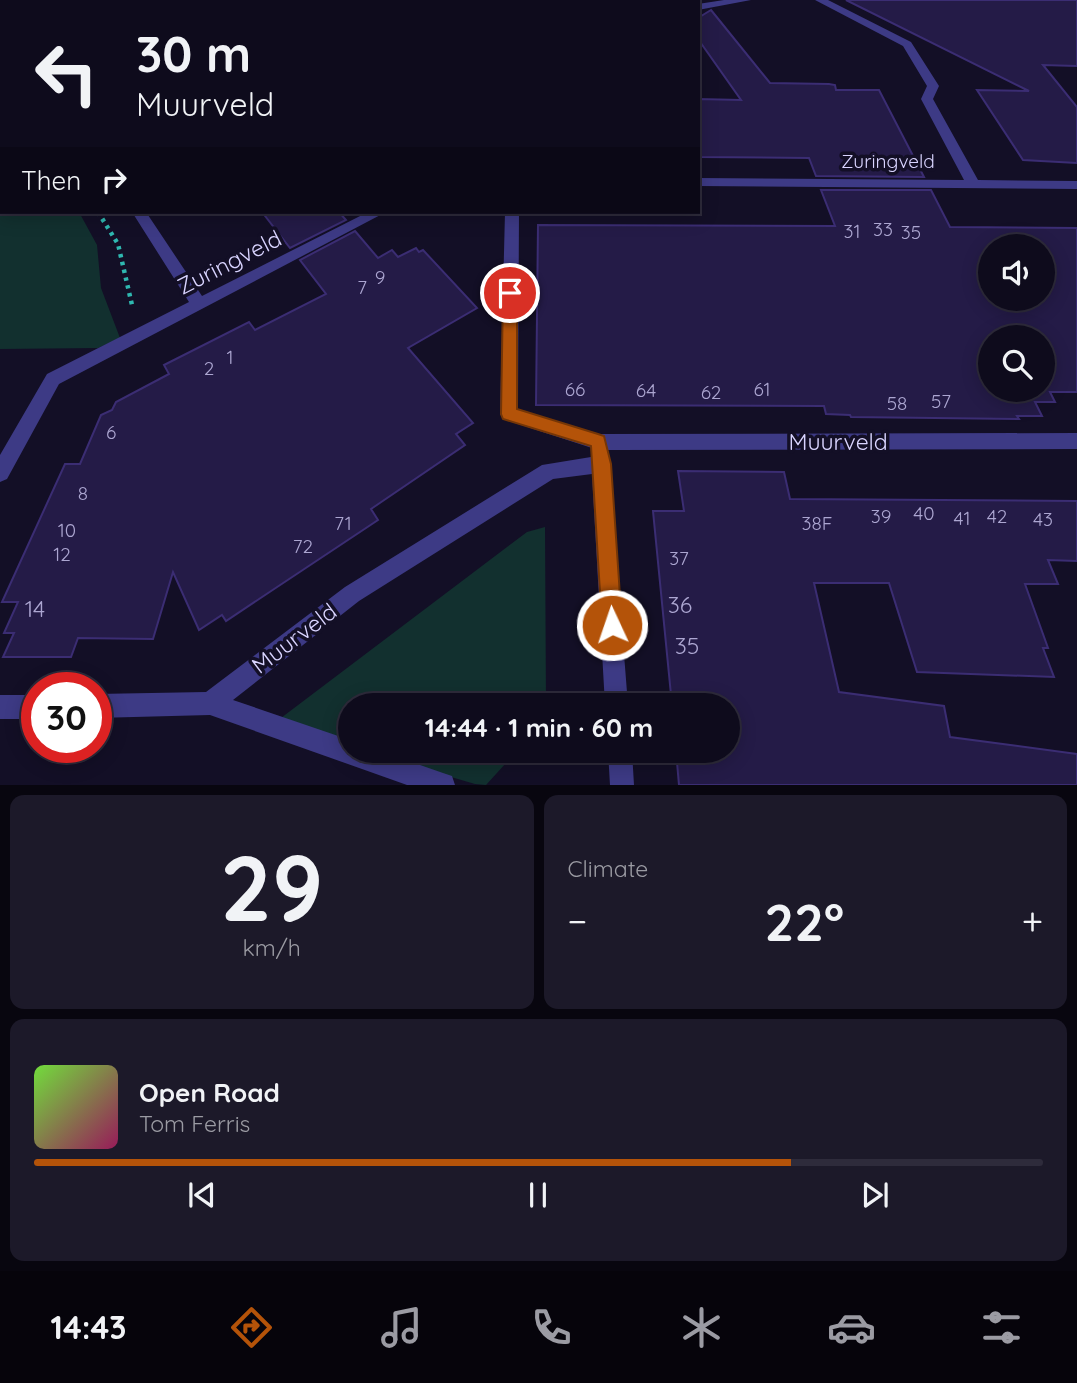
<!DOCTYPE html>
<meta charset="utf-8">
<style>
:root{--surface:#0e0b1c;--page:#1c1929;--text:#f1f3f6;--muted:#9b9ba3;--line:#2e2b3b;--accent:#b45309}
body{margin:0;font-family:Quicksand,sans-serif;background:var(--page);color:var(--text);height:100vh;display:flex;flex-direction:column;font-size:26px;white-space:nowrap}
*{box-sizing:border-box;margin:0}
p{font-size:23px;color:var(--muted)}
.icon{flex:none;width:38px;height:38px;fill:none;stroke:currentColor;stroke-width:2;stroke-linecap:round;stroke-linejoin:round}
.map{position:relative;height:785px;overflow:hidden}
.details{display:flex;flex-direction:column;gap:10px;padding:10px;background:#08060f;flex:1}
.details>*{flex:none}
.top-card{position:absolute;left:0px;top:0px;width:700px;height:214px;box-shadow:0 4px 18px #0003,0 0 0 2px var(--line);background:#0e0b1c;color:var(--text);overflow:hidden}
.buttons{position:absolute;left:978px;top:234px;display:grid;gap:14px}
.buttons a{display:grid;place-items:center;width:77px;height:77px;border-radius:50%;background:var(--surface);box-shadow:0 4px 18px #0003,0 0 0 2px var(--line);font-size:35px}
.speed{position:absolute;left:21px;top:672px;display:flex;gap:14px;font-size:35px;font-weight:700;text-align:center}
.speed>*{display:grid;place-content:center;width:91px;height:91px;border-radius:50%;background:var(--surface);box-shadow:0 4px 18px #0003,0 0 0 2px var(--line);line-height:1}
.speed .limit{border:10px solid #d22;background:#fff;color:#111}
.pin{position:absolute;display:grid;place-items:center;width:60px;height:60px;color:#fff;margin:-30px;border:4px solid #fff;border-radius:50%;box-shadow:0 2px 7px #0007}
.me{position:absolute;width:77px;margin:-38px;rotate:357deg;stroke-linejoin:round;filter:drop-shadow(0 0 5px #0008)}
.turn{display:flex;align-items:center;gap:24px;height:147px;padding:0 21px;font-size:32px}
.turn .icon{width:91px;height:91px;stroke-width:2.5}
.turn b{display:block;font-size:49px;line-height:60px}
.then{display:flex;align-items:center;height:66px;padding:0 21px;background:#0003;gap:14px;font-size:26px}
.big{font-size:52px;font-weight:700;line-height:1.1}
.details .widget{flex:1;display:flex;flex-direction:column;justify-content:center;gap:10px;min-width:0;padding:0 24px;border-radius:14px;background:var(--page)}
.details .dial{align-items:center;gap:0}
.dial b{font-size:91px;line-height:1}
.song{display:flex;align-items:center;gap:21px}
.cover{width:84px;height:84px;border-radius:10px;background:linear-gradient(135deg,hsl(100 70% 55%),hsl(330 70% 35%))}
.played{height:7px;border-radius:4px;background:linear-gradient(90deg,var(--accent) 75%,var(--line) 75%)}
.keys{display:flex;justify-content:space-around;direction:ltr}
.heat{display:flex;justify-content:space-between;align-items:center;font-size:38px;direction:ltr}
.details .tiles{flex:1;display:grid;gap:10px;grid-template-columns:1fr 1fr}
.widget:last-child{grid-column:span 2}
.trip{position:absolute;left:338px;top:693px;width:402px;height:70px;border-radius:35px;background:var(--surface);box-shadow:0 4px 18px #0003,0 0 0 2px var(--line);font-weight:700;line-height:70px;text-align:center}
.tab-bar{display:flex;height:112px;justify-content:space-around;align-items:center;background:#06040b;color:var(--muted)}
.tab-bar .icon{width:49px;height:49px}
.tab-bar .on{color:var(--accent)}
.tab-bar b{font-size:32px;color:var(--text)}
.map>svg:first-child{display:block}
</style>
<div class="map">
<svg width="1077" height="785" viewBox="0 0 1077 785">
<rect width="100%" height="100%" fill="#130f26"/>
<path fill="#12302f" d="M0,67l2,145h77l18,33 4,43 19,50 -22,10 -98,1z
M545,527l1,178h-196v42l-77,-23 254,-192z
M362,751h155l-31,34 -11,-1z"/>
<path fill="#241b47" stroke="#3b2d73" stroke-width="2" fill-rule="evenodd" d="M846,0h231v66l-34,-1 34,42v56l-54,-3 -46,-70 52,1z
M711,10l59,73 59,1 6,1 1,5h43l45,87 -108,-1 -7,-18 -111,-1v-58l43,1 -43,-61v-21z
M821,190h110l19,37 127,1v164h-27l5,10h-20l7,14h-25l2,3 -168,-2 -1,-2 -24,-1 -2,-8 -288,-1 2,-180 297,1zM990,247h53v52h-53zM990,338h53v52h-53z
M262,212h77l7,8 -56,28z
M355,231l23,27 14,-8 6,7 18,-9 3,4 4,-2 54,58 -69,40 65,75 -17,11 9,11 -94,64 7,11 -152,101 -4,-6 -23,15 -26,-58 -20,67 -75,-1 -7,19h-68l11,-24h-10l14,-31h-16l63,-138h15l21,-49 11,-5 4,-8 53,-28 -5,-9 85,-43 6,8 71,-36 -26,-34z
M678,471l106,1 6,27 287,2v60l-29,-1 10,24h-33l23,64h-5l11,29 -137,-5 -28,-89h-75l25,109 105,14 6,31 127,17v31h-398l-3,-34h52v-46h-56l-19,-194h31z"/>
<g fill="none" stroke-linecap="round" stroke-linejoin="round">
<path stroke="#2fb8b0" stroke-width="2.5" stroke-dasharray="2.5 3.5" stroke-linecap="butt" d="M0,52l2,2"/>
<path stroke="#2fb8b0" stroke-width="4.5" stroke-dasharray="3.5 4.5" stroke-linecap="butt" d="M98,212l20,32 14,61"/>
<path fill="#3d3a85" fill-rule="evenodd" d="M1,0h10l-9,2v2z
M255,0h12l-13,2z
M320,0h31l1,2h-31z
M724,0h27l-53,10v-6z
M815,0h13l83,42 28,44 -6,13 45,81 99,1v8l-379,-3v-8l266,2 -43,-81 6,-13 -24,-40z
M132,212h14l56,84 166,-84h18l-327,172 -52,95 -7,3v-27l47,-81 142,-72z
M505,212h14l-1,197 80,25 479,-1v16l-469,1 20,255h-23l-13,-231 -39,5 -194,122 -126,99 117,40v11h30l63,22 9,3 3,9h-48l-197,-70 -114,3v-24l110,-2 139,-105 197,-122 49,-8 1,-9 -89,-29 -3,-5z
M0,695h37v24h-37z
M608,751h24l2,34h-24z"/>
</g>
<path fill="#b45309" stroke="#753606" stroke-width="2" d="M510,288l7,5v116l81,25 6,2 7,28 11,161 -3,7 -7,3 -7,-3 -3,-7 -11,-179 -88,-27 -2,-5 2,-121z"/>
<g text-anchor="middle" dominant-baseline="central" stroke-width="7" stroke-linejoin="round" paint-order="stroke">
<g font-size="19" fill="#d9d4ff" stroke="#130f26">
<text x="888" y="161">Zuringveld</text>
</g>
<g font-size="19" fill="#aca6d1">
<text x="883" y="229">33</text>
<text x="852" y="231">31</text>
<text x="911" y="232">35</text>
<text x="380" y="277">9</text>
<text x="362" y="287">7</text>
<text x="230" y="357">1</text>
<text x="209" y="368">2</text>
<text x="575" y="389">66</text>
<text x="762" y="389">61</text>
<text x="646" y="390">64</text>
<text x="711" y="392">62</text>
<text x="941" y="401">57</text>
<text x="897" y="403">58</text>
<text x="111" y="432">6</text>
<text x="83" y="493">8</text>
<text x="924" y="513">40</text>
<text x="881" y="516">39</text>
<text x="997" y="516">42</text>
<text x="962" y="518">41</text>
<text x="1043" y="519">43</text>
<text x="343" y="523">71</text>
<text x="817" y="523">38F</text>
<text x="67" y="530">10</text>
<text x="303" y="546">72</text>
<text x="62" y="554">12</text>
<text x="679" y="558">37</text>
</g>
<g font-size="23" fill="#d9d4ff" stroke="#130f26">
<text transform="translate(229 262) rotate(-27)">Zuringveld</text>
<text x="838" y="441">Muurveld</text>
<text transform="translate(294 638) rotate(-37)">Muurveld</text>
</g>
<g font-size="23" fill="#aca6d1">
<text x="680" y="604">36</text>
<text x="35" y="608">14</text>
<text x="687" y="645">35</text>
</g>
</g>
</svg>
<div class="buttons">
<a><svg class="icon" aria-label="sound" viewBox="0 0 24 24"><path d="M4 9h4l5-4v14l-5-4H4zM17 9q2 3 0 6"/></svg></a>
<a><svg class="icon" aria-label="search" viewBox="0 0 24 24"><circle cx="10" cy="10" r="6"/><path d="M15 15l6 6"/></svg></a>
</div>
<div class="speed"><div class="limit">30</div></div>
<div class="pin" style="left:510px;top:293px;background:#d93025"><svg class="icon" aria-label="arrive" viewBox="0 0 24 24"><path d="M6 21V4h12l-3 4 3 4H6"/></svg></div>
<svg class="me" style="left:612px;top:625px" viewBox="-20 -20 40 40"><circle r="17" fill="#b45309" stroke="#fff" stroke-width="3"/><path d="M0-11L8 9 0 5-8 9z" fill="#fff"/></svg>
<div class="trip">14:44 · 1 min · 60 m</div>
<div class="top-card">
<div class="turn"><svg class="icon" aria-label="left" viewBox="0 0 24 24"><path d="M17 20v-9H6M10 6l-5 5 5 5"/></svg><div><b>30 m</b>Muurveld</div></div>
<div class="then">Then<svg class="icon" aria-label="right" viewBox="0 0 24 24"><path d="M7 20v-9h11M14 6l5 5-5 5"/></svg></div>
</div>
</div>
<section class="details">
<div class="tiles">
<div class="widget dial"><b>29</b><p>km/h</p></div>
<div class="widget"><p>Climate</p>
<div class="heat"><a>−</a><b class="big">22°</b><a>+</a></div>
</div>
<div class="widget">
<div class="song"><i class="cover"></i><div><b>Open Road</b><p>Tom Ferris</p></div></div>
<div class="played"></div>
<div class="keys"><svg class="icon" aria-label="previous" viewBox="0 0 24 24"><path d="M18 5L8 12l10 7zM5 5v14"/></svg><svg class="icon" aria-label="pause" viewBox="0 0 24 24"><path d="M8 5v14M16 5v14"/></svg><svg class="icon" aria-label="next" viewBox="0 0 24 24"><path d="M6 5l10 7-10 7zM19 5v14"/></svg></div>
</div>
</div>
</section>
<nav class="tab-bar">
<b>14:43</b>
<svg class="icon on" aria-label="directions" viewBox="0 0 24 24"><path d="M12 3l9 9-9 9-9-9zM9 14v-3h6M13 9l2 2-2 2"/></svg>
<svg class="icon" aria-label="music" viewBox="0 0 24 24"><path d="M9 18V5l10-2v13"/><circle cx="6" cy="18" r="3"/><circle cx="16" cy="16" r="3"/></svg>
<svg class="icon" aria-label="phone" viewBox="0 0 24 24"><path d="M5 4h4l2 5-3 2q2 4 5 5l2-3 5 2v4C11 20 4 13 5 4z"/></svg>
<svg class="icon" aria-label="climate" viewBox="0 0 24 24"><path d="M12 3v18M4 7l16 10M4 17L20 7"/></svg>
<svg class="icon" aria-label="car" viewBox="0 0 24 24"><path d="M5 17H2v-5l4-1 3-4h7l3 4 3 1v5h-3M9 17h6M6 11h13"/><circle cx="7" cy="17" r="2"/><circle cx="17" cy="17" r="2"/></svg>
<svg class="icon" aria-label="filters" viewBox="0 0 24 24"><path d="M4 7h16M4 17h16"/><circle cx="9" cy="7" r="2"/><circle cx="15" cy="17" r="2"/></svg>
</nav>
